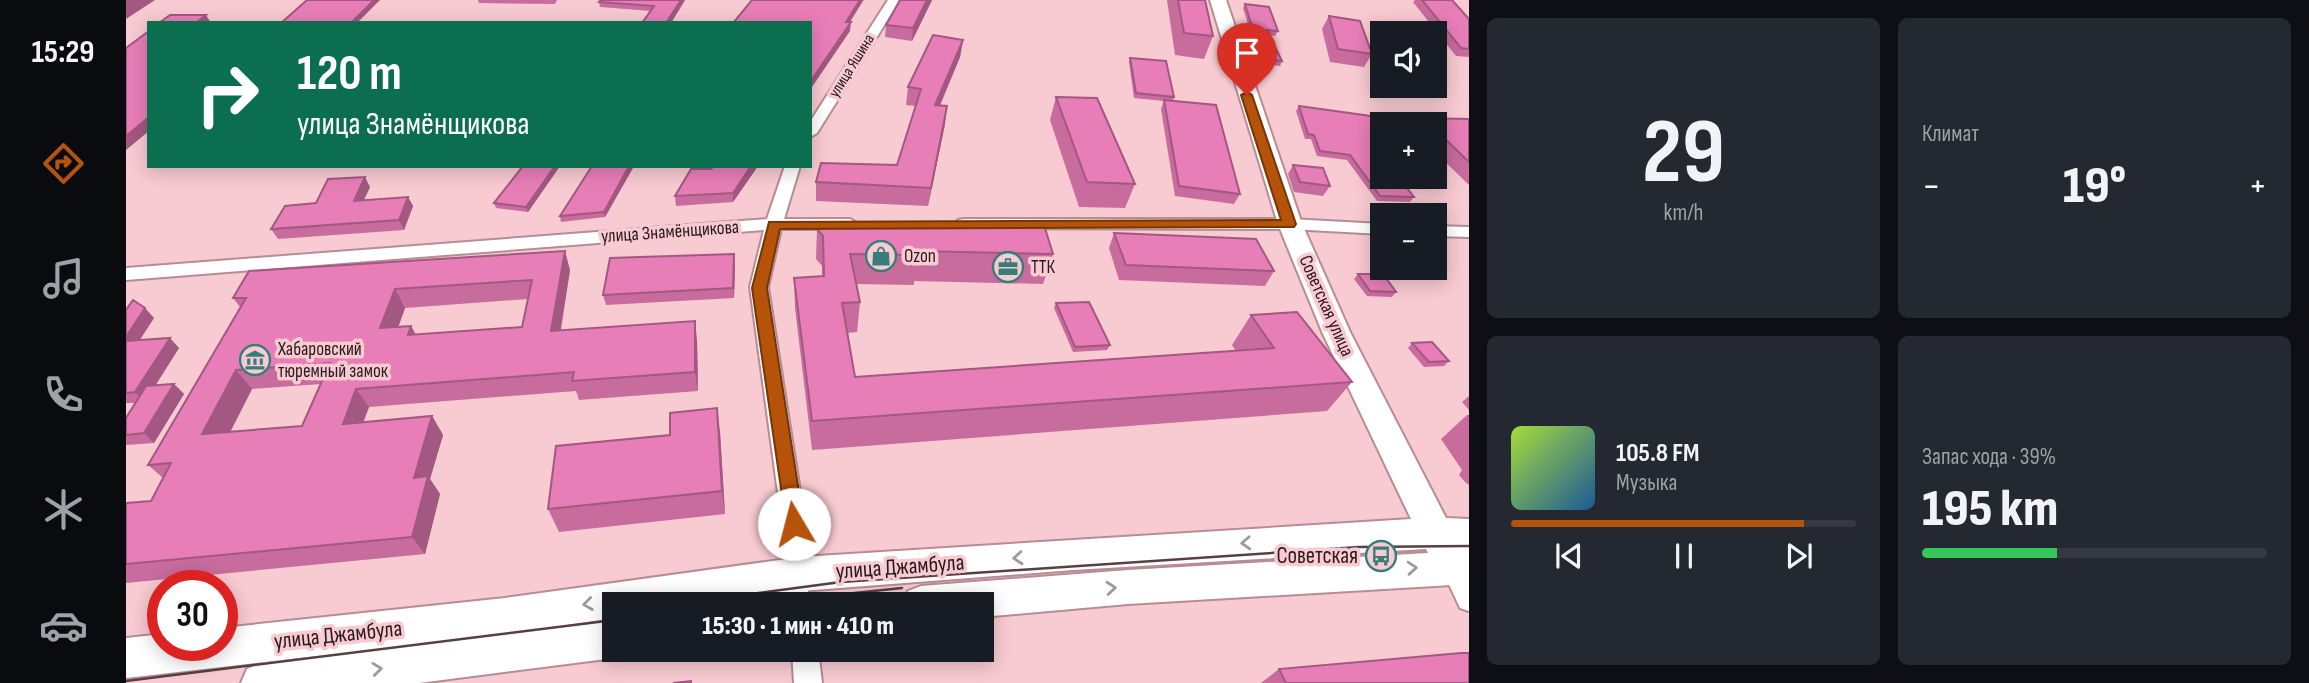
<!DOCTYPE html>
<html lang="ru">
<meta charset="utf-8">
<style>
:root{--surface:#171b24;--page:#242831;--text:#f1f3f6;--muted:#9ea1a6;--line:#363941;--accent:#b45309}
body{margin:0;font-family:"Sofia Sans Condensed",sans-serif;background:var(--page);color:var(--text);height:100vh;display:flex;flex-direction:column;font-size:26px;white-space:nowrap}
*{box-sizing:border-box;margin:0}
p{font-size:23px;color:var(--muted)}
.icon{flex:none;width:38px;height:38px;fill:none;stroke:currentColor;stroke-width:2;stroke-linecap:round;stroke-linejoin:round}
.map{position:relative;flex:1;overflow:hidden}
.panel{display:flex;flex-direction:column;gap:18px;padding:18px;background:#0d0f14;width:840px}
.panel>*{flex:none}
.top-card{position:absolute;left:21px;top:21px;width:665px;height:147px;border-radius:0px;box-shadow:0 4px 18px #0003;background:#0b6e4f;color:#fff;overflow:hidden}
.tools{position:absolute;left:1244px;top:21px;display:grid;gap:14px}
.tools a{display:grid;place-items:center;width:77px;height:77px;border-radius:0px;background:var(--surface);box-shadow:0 4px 18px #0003;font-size:35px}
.speed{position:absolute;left:21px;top:570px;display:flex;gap:14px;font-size:35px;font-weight:700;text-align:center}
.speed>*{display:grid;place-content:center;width:91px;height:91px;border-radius:50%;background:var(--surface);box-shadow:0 4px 18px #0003;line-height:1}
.speed .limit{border:10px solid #d22;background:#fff;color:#111}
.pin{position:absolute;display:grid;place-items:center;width:60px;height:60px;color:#fff;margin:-72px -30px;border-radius:50% 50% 50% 0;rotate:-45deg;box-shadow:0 0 7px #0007}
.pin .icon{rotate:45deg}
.me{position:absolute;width:77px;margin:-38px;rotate:352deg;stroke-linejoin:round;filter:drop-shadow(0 0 5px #0008)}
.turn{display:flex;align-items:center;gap:24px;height:147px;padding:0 35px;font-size:32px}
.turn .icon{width:91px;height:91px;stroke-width:2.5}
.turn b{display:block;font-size:49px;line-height:60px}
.big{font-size:52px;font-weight:800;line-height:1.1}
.panel .widget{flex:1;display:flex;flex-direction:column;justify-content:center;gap:10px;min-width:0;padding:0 24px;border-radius:10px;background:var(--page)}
.panel .dial{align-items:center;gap:0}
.dial b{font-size:91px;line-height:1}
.song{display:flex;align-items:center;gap:21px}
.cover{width:84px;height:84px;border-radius:10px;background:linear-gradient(135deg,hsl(80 70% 55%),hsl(210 70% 35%))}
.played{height:7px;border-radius:4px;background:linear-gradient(90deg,var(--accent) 85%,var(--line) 85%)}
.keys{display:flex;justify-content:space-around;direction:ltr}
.heat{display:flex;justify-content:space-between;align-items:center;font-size:38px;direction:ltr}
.charge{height:10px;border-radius:5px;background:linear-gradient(90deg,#34c759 39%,var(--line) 0)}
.panel .tiles{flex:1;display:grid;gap:18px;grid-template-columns:repeat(2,1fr)}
.trip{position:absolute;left:476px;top:592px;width:392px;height:70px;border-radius:0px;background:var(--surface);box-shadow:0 4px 18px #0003;font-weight:800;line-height:70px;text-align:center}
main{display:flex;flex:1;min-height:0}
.tab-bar{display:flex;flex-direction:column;width:126px;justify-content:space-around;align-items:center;background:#090b0e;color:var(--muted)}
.tab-bar .icon{width:49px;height:49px}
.tab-bar .selected{color:var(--accent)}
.tab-bar b{font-size:32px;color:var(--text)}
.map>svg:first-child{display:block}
</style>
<main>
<nav class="tab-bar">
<b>15:29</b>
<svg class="icon selected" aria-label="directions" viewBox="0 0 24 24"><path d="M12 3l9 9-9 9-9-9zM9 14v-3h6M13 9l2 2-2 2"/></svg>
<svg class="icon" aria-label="music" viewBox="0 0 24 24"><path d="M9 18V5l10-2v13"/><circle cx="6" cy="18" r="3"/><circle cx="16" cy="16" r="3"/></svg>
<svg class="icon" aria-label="phone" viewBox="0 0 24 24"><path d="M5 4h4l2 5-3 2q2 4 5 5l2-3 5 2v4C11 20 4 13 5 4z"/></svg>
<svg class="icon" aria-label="climate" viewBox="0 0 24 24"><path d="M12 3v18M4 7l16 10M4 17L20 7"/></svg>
<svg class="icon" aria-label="car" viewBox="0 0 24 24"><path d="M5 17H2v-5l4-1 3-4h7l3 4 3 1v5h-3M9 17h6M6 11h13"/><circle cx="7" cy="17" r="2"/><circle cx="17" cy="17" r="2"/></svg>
</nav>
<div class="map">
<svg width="1343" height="683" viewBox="0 0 1343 683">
<rect width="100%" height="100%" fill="#f8cad1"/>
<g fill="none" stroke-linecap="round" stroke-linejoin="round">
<g stroke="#b78c93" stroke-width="4">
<path id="street" d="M762,0h12l-83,133 -7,4v-15z
M659,166h15l-16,53h66l8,5 -8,5h-69l-13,58 45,287 -7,25 2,5h-26l-2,-5 9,-25 -39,-287 14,-57 -638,50v-12l641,-49z
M838,219h326l92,5v10l-92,-5 -332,-1v-8z
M1309,226l34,1v10l-34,-1z
M1326,553l9,4 8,16v38l-9,-3 -20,-43 3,-8z
M666,649h26l4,34h-28z"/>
</g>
<g stroke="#b78c93" stroke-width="4">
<path id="secondary" d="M1084,0h16l76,224 49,110 95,184 23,1v65l-341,20 -146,13v-13h-79l5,-13 13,-5 207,-16 300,-17 -2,-4 -353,21 -272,21 -86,13h-101v14l-53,8 53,-6v29h15l-15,9 -195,25h-178l6,-14 14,-6 92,-11 -227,26v-40l37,-4v12h59v-18l283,-30 296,-41 610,-38 -88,-185 -45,-110z"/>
</g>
<use href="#street" fill="#fff" fill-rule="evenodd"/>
<use href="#secondary" fill="#fff" fill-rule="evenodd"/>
<path stroke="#564044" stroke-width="2.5" d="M671,599l105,-11
M551,604l164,-22 518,-35 110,-1
M0,681l488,-61"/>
</g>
<path fill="#c86c9d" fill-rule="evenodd" d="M352,0h79l-2,4 -76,-1z
M475,0h84l-14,23h-29l9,-12 -51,-4 -1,-5z
M774,0h32l-20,41 -27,-4 1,-12z
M1041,0h38l8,36 -9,23 -29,-4z
M1289,0h37l17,19v38l-13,-1 -43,-54z
M1119,4l33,27 -3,5 -6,-1 13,26 -2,5 -20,-3 -17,-55z
M1203,16l43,38 -8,13 -34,-5 -8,-33z
M837,40l-3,17 -20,49 5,18 -17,82 -112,-5v-19l81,-17 19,-59 -10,-1 2,-18z
M1004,58l44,39 -1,4 67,93 -6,10 -59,-8 -14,-87 3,-8 -30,-3 -5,-36z
M930,97l79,87 -10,24 -46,-1 -29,-87z
M1173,106l83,71h42l-2,2 -23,-1 15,19 -4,5 -33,-1 -30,-41 -30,-4 -6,-17h-6l-9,-28z
M1297,118l46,1v66l-34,-33v-28h-17z
M1167,165l37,21 -7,10 -29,-4 -6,-18z
M95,166h44l-43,2z
M397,166h37l-32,46 -32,-4 -2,-5z
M508,166l-29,51 -44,5 -1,-6z
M588,166h44l-25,36 -57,4 -1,-10 36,-27z
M244,187l-6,13 44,-3 5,9 -9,24 -126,9 -7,-10 45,-26z
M691,229l236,25 -10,30 -129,-3v4l-58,-1 4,18 -3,30 -10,1 8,44 381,-26 -4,-6 19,-30 101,67 -25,29 -515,39 -17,-142 -1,-30 28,-2v-10l-6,-7z
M988,233l160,38 -9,15 -146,-6 -10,-32z
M609,264l-1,34 -128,7 -3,-10z
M444,270l-9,60 136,10 1,51 -119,9 -3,-9 -207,16 -6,15 69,-6 11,19 -13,44 10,15 -15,60 -299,29v-80l25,-2 12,-23 -15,-13 92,-158 -7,-9zM402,299l-6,28 -106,8 -5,-9 -13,1 7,-19zM195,384l-19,42 -72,6 22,-43z
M1232,274l38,18 -4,5 -25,-1 -13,-17z
M930,303l54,42 -3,5 -34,2 -19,-44z
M0,310l28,8 -14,22 39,8 -24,37 19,-1 10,10 -30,49 -28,2v-27l10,-15h-10z
M1286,343l37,18 -5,5 -20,1 -16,-19z
M1343,396v14l-7,-8z
M1341,415h2v70l-4,-3 -6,-7 3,-5 -21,-31z
M594,432l5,82 -166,18 -11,-23z
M1153,669l190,14h-208z"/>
<path fill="#a25880" d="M0,0h29l-29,19z
M248,0h6l-23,23h-6z
M555,0h4l-14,23h-5z
M734,0h4l-1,1 -18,29 1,-8z
M801,0h5l-20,41 1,-13z
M80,15l5,8h-15z
M725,22l-1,9 -40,59v-8z
M837,40l-3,17 -28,66 3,-18z
M821,106l-2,18 -17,82 3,-18z
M23,117v14l-23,19v-14z
M429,166h5l-32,46 -2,-5z
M503,166h5l-29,51 -1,-5z
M625,166h7l-25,36v-9z
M239,177l5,10 -11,23 -5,-9z
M282,197l5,9 -9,24 -5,-10z
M439,251l5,19 -13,80 -6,-19z
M608,254l1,10 -1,34 -1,-10z
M269,289l10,19 -14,39 -11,-19z
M19,308l9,10 -22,33 -6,-6v-8z
M569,321l2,19 1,51 -3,-19z
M285,326l10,19 -13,-10z
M44,338l9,10 -34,54 -10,-10z
M110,370l16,19 -32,63 -18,-18z
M48,384l10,10 -30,49 -10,-10z
M230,389l13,18 -13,35 -13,-18z
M591,408l3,24 5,82 -3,-23z
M306,416l11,19 -13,44 10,15 -15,60 -13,-17 2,-59z"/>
<path fill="#e87eb7" stroke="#a25880" stroke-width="2" fill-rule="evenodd" d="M181,0h67l-23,23h-70z
M475,0h80l-15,23h-24l12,-17 -55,-4z
M626,0h108l-14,22h5l-41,60v-59h-77z
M774,0h27l-14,28 -27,-3z
M1052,0h27l8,36 -29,-3z
M1296,0h30l17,19v30l-8,-1z
M1119,4l24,3 9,24 -11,-1 15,31 -20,-2z
M44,15h36l-10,8h-37z
M1203,16l31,5 12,33 -34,-5z
M23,31v86l-23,19v-88z
M807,35l30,5 -28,65 12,1 -16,82 -115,-6 5,-19 76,2 24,-76 -13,-2z
M1004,58l36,3 8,36 -38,-4z
M930,97l41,1 38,86 -48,-2z
M1038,100l52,5 24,89 -61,-8z
M1173,106l79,11 7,7h-3v53h16l16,20 -34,-1 -30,-41 -30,-4 -6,-16 -6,-1z
M1297,118l46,1v43l-34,-33v-5h-5z
M1167,165l30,3 7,18 -30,-4z
M397,166h32l-29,41 -32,-4z
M466,166h37l-25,46 -44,4z
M588,166h37l-18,27 -58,3 16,-27h20z
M239,177l-11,24 54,-4 -9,23 -128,9 14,-23 31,-3 12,-24z
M703,223l215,2 9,29 -135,-3v4l-68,-1 10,48 -18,1 13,74 419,-29 -23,-33 46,-3 55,70 -540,39 -18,-143 30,-2 -1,-40 -6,-7z
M988,233l142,6 18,32 -148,-6z
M439,251l-14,80 144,-10v51l-123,9 2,-9 -218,17 -13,35 89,-8 -18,62 14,-2 -16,61 -286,27v-61l25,-2 20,-38 -23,2 98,-167h-13l16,-27zM406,280l-10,47 -114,8 3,-9 -31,2 15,-39zM204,363l-28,63 -100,8 34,-64z
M608,254l-1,34 -130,7 7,-37z
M1232,274h25l13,18 -26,-1z
M7,300l12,8 -19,29v-27z
M963,302l21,43 -35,2 -19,-44z
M44,338l-35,54 -9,1v-52z
M1306,342l17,19 -20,1 -17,-19z
M48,384l-30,49 -18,2v-17l20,-32z
M591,408l5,83 -174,18 8,-63 114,-11v-22z
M1335,653h8v30h-183l-7,-14z
M565,681v2h-18z"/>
<defs><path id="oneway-chevron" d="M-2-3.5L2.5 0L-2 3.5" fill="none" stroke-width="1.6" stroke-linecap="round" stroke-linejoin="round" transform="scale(1.75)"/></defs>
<g stroke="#a0989a">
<use href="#oneway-chevron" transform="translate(1120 543) rotate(177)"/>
<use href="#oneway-chevron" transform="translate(892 558) rotate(175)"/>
<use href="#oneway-chevron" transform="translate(1286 568) rotate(-4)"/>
<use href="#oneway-chevron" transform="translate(985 588) rotate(-5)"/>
<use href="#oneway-chevron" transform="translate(462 604) rotate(172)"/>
<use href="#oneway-chevron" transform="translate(251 669) rotate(-7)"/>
</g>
<path fill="#b45309" stroke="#753606" stroke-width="2" d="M1121,92l5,3 44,129 -2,3 -514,2 -13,59 37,236 -3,6 -7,2 -7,-2 -35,-242 17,-66 512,-2 -40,-125z"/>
<defs>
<g id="shop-ring" transform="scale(1.575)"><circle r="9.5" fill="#f8cad1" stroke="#377e78" stroke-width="1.5"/><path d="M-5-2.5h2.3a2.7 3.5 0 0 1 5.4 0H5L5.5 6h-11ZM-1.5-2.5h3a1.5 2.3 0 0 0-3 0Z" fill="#377e78"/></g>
<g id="office-ring" transform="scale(1.575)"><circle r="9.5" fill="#f8cad1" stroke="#377e78" stroke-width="1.5"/><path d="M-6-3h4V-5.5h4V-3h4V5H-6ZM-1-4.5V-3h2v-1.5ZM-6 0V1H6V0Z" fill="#377e78"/></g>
<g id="museum-ring" transform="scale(1.575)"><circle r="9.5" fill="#f8cad1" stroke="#377e78" stroke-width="1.5"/><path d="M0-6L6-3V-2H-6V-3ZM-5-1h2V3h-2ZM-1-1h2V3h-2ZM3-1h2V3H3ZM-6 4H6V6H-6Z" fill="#377e78"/></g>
<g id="bus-ring" transform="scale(1.575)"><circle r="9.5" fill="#f8cad1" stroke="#377e78" stroke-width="1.5"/><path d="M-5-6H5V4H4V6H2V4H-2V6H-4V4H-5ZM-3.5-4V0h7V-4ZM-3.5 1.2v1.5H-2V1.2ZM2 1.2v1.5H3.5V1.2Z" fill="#377e78"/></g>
</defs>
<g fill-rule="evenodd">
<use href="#shop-ring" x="755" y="256"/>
<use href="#office-ring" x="882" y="267"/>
<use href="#museum-ring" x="129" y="360"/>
<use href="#bus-ring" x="1255" y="556"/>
</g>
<g text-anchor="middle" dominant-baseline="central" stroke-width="7" stroke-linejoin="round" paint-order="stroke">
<g font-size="16" fill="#2b1b1e" stroke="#f8cad1">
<text transform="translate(726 66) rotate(-58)">улица Яшина</text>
</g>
<g font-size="19" fill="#2b1b1e" stroke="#f8cad1">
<text transform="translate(544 232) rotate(-4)">улица Знамёнщикова</text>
<text transform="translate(1200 306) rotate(66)">Советская улица</text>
</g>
<g font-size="19" fill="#2b1b1e" stroke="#f8cad1" text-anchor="start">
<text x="778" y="256">Ozon</text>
<text x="905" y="267">ТТК</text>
<text x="152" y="349">Хабаровский<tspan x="152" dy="22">тюремный замок</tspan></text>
</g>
<g font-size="23" fill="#2b1b1e" stroke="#f8cad1" text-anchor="end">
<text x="1232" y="556">Советская</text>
</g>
<g font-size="23" fill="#2b1b1e" stroke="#f8cad1">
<text transform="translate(774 567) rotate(-4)">улица Джамбула</text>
<text transform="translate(212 635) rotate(-6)">улица Джамбула</text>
</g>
</g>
</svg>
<div class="tools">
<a><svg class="icon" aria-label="sound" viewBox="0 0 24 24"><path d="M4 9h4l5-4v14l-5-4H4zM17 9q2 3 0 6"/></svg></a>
<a>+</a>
<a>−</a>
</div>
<div class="speed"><div class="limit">30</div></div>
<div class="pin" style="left:1121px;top:95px;background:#d93025"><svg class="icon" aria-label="arrive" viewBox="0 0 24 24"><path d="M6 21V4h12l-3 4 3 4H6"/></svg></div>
<svg class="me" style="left:668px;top:524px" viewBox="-20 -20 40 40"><circle r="19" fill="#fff"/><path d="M0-13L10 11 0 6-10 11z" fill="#b45309"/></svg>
<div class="trip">15:30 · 1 мин · 410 m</div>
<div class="top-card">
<div class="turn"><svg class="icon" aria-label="right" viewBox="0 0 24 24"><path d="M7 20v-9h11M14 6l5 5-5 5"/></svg><div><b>120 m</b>улица Знамёнщикова</div></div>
</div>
</div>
<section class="panel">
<div class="tiles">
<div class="widget dial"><b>29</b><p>km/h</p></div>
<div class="widget"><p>Климат</p>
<div class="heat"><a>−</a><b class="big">19°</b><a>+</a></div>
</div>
<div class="widget">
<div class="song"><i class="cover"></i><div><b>105.8 FM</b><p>Музыка</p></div></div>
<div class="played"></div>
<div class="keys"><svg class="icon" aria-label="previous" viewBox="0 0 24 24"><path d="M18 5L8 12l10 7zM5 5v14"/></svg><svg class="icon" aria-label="pause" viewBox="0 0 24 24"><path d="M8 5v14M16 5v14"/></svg><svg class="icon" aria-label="next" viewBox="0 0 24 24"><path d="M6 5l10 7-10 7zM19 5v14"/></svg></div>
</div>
<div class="widget"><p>Запас хода · 39%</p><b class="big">195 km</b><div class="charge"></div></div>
</div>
</section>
</main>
